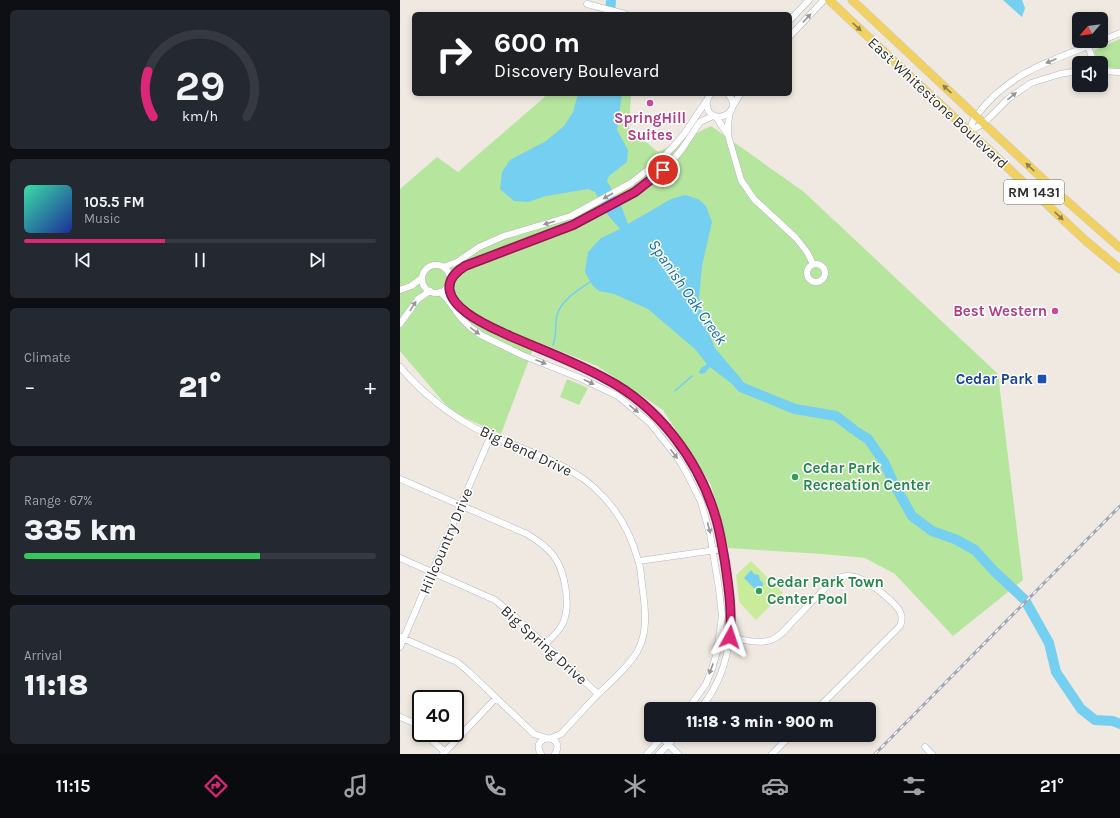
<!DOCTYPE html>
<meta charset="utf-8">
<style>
:root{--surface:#171b24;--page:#242831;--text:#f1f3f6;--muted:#9ea1a6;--line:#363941;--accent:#db2777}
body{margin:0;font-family:Karla,sans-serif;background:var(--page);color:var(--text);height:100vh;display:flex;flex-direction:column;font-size:15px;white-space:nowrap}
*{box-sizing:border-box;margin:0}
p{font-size:13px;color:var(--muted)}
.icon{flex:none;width:22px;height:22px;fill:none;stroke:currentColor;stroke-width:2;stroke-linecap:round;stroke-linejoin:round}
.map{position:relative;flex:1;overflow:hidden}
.side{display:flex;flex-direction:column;gap:10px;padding:10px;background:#0d0f14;width:400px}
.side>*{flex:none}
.top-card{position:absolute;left:12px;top:12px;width:380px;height:84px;border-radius:6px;box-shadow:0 2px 6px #0003;background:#202124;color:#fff;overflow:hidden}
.needle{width:26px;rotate:242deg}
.tools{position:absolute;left:672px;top:12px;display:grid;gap:8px}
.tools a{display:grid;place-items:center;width:36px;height:36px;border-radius:6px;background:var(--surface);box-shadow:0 2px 6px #0003;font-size:20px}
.speed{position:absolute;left:12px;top:690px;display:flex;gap:8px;font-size:20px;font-weight:700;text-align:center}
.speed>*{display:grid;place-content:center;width:52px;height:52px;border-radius:50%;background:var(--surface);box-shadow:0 2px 6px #0003;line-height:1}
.speed .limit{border:2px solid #111;border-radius:6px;background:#fff;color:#111}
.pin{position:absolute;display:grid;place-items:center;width:34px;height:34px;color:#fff;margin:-17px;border:2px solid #fff;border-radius:50%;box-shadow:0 1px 4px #0007}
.me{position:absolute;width:44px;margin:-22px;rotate:5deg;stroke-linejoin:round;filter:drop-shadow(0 0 3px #0008)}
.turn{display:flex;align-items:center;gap:14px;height:84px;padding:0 16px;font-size:18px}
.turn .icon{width:52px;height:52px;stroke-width:2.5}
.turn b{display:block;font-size:28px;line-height:34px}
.big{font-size:30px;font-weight:800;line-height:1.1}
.side .tile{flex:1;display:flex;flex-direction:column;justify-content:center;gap:6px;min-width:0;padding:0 14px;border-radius:6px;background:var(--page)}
.side .dial{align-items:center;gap:0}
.dial svg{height:104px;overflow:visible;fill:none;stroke:var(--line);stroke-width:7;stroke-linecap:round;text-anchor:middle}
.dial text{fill:var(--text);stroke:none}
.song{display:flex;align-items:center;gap:12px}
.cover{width:48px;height:48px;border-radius:6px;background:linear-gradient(135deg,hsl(160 70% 55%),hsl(230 70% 35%))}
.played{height:4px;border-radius:2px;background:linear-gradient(90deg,var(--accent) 40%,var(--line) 40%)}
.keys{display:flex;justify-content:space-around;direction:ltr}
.heat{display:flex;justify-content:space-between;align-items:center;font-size:22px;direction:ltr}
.charge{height:6px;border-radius:3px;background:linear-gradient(90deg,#34c759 67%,var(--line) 0)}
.trip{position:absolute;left:244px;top:702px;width:232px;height:40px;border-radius:6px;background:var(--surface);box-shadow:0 2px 6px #0003;font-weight:800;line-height:40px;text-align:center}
.dock{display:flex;height:64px;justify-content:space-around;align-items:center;background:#090b0e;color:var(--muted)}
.dock .icon{width:28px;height:28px}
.dock .current{color:var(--accent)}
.dock b{font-size:18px;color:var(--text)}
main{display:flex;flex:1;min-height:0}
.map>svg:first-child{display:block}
</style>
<main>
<section class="side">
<div class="tile dial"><svg viewBox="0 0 100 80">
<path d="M14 69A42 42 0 1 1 86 69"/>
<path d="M14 69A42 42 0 0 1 10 34" stroke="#db2777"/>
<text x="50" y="56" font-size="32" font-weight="700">29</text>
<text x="50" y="72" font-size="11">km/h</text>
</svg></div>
<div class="tile">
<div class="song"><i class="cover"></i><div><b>105.5 FM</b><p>Music</p></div></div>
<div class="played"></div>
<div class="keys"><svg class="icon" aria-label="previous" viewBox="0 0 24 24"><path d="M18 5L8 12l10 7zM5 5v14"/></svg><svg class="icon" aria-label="pause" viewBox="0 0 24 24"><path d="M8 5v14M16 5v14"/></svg><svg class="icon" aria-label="next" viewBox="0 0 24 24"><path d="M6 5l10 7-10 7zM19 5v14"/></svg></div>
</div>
<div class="tile"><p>Climate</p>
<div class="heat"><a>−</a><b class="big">21°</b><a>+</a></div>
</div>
<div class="tile"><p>Range · 67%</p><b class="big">335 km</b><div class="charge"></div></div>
<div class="tile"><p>Arrival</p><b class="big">11:18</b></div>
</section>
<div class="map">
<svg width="720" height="754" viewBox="0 0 720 754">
<rect width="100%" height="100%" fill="#efe9e1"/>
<path fill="#b6e59e" d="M720,39v30l-19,-3v-3h-2l-5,-11 1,-2z
M148,94h83l-2,34 29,24 53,-26 93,66 194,182 25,206 -70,56 -58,-62 -30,-16 -42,-4 -95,-6 -17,-63 -48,-75 -66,-44 -61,-25 -35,93 -49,-22 -52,-61v-162l37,-32 21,15z
M167,379l21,9 -9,17 -19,-8z"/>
<path fill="#c9ec9a" d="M351,561l32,32 -27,27 -17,-18 -3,-27z"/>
<path fill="#75cff0" d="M603,0h19l3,8 -3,9z
M178,94h44l-5,36 11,20 -1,12 -18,14 -2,5 15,27 6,16 43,-25 14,-4 13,4 8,7 6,16 -10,44 -3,32 5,24 11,26 26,31v8h-5l-26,-20 -5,6 -4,1 -2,-2 2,-4 6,-4 -12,-15 -47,-40 -34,-15 -15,-3 -7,-6 -7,-13 3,-20 13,-14 19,-9 -12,-14 -13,-23 -7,-3 -42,7 -18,6 -14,-1 -14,-12 2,-17 8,-12 36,-19 18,-15 9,-14z
M351,570l3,4 5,1 1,5 4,4 -7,7 -13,-13z"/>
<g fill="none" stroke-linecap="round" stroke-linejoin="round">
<path stroke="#75cff0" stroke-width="1.5" d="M153,345c4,-11 2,-13 3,-24 1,-19 21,-30 34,-39
M275,391l17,-15"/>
<path stroke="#75cff0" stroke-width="10" d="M210,14l1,-14
M333,377l8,10 54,22 41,7 17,13
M457,432l11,7 16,23 10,22 18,32 20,15 23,8 20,11 19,21 31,29 24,43 7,29 25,37 14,11 18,1 7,3"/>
<g stroke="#b4b7c1" stroke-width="7">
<path id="minor" d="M187,4l38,10
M390,20l19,-20
M390,36l34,-36
M701,41l19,-8
M688,46l6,17
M701,71l19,1
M311,94c-3,3 -5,7 -4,11 2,23 39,8 21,-11
M333,106l7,-12
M330,111l-2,13v11l13,45 13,19 42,39 11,14 6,12
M316,117l12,18
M569,132c2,-6 4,-13 8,-17 32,-43 76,-55 124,-74
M569,132l15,-9 24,-24 23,-16 29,-9 19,-3
M407 273a9 9 0 1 1 18 0a9 9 0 1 1-18 0Z
M22 279a14 14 0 1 1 28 0a14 14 0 1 1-28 0Z
M43,267l14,-5 22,-15 25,-11 67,-20 60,-33 28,-22 14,-14 11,-13 23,-34
M50,279l8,-9 7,-4 108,-41 62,-34 18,-13 20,-18 9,-11 18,-27 13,-6
M49,284c4,20 14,27 30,37 41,22 86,36 127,58 52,27 92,80 109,136 6,20 9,41 12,62 8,46 4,95 -27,132
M0,290l11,-4 11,-8
M40,292l7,7 14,19 9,9 11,8 41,20 58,23 38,18 32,27 27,34 9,15 15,30 9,32 9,55 3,27 -5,36 -5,17 -6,15 -18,25
M0,324l18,-25 12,-8
M0,367c21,25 46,45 75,61 31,16 66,25 96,43 34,19 57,52 67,89 3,8 3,16 4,24 3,23 7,47 -5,68 -10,16 -27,31 -41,44 -12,13 -23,25 -35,38l-10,4
M0,479l127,55c10,6 19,12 26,21 12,15 18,50 10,68 -4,8 -11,15 -18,21
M0,558l95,42 19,16 84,78
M239,561l84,-12
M0,637l57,25 12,10 65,62 13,4
M326,637c13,1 32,8 45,3 9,-3 15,-11 21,-18 11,-10 35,-39 47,-44 17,-8 39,11 51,22 8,7 15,15 10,26l-83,83
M0,647l91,-212
M0,717l12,5 9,8
M24,733l21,19
M266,742l12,12
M525,747l7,7
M43,754l53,-56
M141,754c-12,-20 26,-21 14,0
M247,754l17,-19
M259,754l18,-19
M372,754l19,-19"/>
</g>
<g stroke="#c9c9c9" stroke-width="9">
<path id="major" d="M429,0l257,241 34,28
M452,0l208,195 60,53"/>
</g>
<use href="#minor" stroke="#fff" stroke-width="6"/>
<use href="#major" stroke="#f2d163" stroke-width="8"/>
<g stroke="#a3a6b8" stroke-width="3">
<path id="rail" d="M475,754l245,-248"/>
</g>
<use href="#rail" stroke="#fff" stroke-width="1.5" stroke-dasharray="4.5" stroke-linecap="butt"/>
</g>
<defs><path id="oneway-solid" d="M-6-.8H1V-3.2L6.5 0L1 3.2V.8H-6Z"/></defs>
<g fill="#969696">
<use href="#oneway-solid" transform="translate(407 18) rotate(-47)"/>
<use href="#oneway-solid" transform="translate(651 61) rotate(157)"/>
<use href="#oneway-solid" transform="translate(612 96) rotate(-39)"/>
<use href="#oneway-solid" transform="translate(208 196) rotate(150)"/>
<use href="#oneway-solid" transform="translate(149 223) rotate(164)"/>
<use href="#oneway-solid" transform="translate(13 306) rotate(-58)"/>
<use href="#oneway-solid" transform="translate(75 331) rotate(36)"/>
<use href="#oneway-solid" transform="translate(141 362) rotate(21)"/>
<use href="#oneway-solid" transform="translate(189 382) rotate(26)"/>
<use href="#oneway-solid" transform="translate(234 409) rotate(39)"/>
<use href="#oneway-solid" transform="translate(274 454) rotate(53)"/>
<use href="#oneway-solid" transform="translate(309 528) rotate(75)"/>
<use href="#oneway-solid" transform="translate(311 669) rotate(111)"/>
</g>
<g fill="#908048">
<use href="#oneway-solid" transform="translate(457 27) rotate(43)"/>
<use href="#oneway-solid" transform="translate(547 89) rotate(-137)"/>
<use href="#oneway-solid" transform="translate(630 167) rotate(-137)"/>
<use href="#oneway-solid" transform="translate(659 216) rotate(43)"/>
</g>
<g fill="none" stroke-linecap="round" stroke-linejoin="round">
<g stroke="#8e194d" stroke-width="10">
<path id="route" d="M263,170l-28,22 -62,33 -108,41c-24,15 -18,32 2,47 13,10 28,16 43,23 32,14 65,26 96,43 52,27 92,80 109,136 5,15 7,31 10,47 4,28 7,47 5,75"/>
</g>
<use href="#route" stroke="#db2777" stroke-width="7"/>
</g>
<g fill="#d1479c" stroke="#fff" stroke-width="1.5">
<circle cx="250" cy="103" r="4"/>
<circle cx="655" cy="311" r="4"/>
</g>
<rect fill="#1a4fb4" stroke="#fff" stroke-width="1.5" x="637" y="374" width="10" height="10" rx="2"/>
<g fill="#2e9e5b" stroke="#fff" stroke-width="1.5">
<circle cx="395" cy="477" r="4"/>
<circle cx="359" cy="591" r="4"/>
</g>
<g text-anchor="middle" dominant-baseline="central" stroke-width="3" stroke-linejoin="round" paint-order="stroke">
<rect fill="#fff" stroke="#6d6d6d" stroke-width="1" x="604" y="180" width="60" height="24" rx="3"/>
<g font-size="14" font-weight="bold" fill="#2e2e2e">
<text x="634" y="192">RM 1431</text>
</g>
<g font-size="15" fill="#2e2e2e" stroke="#fff">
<text transform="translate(538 103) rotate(43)">East Whitestone Boulevard</text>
<text transform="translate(126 451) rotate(25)">Big Bend Drive</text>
<text transform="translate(46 541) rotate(-67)">Hillcountry Drive</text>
<text transform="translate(144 645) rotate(42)">Big Spring Drive</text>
</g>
<g font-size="15" font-weight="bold" fill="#b23c85" stroke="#fff">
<text x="250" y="118">SpringHill<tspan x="250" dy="17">Suites</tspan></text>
<text x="647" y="311" text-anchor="end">Best Western</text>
</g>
<g font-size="15" font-weight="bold" fill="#164399" stroke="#fff" text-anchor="end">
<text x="633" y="379">Cedar Park</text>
</g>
<g font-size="15" font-weight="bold" fill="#27864d" stroke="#fff" text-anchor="start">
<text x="403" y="468">Cedar Park<tspan x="403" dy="17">Recreation Center</tspan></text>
<text x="367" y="582">Cedar Park Town<tspan x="367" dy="17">Center Pool</tspan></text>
</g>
<g font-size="16" font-style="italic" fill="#0d6fa3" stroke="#fff">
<text transform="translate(288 292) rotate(55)">Spanish Oak Creek</text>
</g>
</g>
</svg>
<div class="tools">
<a><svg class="needle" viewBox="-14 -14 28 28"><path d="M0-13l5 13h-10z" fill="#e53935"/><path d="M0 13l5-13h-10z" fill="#9ea1a6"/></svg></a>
<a><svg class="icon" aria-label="sound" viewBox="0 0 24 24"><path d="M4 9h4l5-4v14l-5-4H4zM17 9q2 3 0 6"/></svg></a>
</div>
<div class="speed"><div class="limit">40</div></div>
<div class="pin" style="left:263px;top:170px;background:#d93025"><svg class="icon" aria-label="arrive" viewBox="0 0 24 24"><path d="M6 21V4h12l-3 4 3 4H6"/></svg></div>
<svg class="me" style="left:330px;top:637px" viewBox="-20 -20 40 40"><path d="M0-17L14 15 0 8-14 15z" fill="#db2777" stroke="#fff" stroke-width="4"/></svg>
<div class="trip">11:18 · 3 min · 900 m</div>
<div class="top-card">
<div class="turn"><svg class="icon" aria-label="right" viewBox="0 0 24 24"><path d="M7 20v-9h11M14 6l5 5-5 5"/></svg><div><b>600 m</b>Discovery Boulevard</div></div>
</div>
</div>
</main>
<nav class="dock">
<b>11:15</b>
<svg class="icon current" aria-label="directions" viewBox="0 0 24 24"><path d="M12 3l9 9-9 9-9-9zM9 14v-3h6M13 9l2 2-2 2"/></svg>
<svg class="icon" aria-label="music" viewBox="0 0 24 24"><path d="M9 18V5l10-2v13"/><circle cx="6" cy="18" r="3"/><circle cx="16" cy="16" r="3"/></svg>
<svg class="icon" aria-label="phone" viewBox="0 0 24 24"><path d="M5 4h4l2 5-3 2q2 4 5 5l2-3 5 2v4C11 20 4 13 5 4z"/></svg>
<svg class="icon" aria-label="climate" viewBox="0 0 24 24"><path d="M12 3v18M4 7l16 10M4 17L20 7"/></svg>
<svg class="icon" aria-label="car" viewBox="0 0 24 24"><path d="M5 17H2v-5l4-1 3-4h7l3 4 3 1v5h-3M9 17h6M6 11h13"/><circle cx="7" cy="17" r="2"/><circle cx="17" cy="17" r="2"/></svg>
<svg class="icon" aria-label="filters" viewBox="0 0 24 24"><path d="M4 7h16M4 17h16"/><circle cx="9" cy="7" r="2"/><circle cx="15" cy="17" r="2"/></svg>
<b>21°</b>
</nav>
